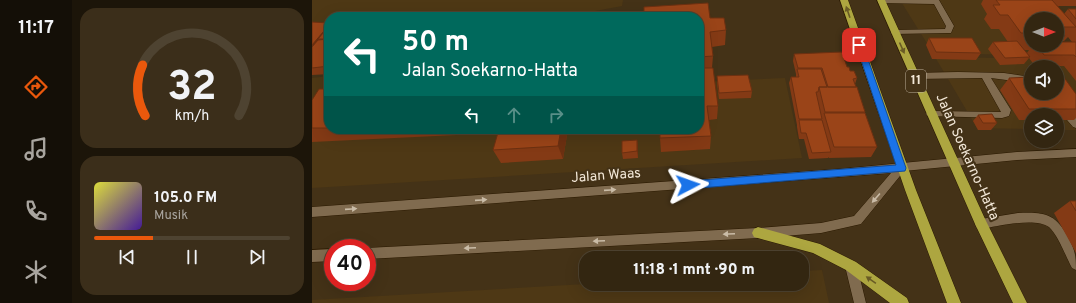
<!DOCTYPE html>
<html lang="id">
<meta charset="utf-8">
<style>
:root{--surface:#332611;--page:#3b2e1a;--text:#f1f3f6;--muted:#a9a59f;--line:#4e4331;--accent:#ea580c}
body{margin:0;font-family:Overpass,sans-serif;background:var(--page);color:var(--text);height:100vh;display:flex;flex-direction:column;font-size:15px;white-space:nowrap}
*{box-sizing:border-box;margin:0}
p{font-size:13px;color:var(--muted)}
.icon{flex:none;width:22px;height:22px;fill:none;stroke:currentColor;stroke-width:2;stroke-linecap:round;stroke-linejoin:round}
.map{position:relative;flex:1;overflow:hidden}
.drawer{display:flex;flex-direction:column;gap:8px;padding:8px;background:#1c1509;width:240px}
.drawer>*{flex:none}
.guide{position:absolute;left:12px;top:12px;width:380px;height:122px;border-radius:16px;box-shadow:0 4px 16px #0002,0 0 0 1px var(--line);background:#00695c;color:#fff;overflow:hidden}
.needle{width:26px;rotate:90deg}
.controls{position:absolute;left:712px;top:12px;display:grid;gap:8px}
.controls a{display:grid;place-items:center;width:40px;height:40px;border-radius:50%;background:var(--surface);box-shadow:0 4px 16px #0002,0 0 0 1px var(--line);font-size:20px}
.speed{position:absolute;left:12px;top:239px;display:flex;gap:8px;font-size:20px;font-weight:700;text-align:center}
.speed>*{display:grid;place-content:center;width:52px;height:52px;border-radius:50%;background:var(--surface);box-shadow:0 4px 16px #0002,0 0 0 1px var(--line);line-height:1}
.speed .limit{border:6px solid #d22;background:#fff;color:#111}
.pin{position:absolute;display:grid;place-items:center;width:34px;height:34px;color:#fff;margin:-17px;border-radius:8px;box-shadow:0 2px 6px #0006}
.me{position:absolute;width:44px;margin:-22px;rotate:86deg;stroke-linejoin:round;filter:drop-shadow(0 0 3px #0008)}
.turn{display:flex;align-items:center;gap:14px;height:84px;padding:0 12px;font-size:18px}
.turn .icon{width:52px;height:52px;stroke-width:2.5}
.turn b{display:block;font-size:28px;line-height:34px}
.lanes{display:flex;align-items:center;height:38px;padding:0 12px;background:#0003;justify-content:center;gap:20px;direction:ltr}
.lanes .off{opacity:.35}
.drawer .card{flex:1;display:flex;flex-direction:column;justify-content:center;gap:6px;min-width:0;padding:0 14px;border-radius:16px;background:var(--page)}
.drawer .dial{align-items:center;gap:0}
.dial svg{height:104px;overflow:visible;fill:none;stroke:var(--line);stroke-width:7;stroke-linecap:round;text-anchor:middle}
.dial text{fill:var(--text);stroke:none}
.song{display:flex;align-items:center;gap:12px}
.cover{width:48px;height:48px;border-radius:6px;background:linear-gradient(135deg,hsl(60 70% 55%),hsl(260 70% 35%))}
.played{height:4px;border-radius:2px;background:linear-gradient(90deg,var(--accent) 30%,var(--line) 30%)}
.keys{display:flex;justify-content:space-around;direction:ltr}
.trip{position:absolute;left:267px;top:251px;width:230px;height:40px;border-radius:16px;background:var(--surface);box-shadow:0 4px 16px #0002,0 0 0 1px var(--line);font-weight:800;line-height:40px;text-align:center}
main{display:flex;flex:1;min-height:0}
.menu{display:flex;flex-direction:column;width:72px;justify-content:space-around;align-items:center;background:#140f07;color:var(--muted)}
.menu .icon{width:28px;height:28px}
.menu .active{color:var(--accent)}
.menu b{font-size:18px;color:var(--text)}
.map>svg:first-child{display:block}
</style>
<main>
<nav class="menu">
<b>11:17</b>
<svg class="icon active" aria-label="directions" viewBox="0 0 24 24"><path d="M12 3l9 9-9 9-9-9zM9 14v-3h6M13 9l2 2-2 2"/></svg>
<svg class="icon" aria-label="music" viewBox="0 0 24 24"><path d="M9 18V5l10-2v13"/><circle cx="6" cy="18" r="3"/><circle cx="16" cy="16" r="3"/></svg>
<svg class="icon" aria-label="phone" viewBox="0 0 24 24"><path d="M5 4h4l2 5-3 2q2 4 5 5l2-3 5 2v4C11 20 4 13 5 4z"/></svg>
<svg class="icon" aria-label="climate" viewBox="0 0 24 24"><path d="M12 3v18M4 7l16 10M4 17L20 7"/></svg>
</nav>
<section class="drawer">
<div class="card dial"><svg viewBox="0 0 100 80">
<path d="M14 69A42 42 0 1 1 86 69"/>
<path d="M14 69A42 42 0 0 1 12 30" stroke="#ea580c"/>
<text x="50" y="56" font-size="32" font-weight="700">32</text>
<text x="50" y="72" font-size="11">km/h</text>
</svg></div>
<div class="card">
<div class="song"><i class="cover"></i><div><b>105.0 FM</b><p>Musik</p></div></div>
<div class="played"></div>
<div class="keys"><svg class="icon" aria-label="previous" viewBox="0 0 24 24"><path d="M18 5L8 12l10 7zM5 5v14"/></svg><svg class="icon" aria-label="pause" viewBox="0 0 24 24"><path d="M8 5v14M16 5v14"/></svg><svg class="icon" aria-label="next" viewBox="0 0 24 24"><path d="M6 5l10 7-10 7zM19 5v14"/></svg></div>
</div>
</section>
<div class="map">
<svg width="764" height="303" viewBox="0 0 764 303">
<rect width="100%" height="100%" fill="#443217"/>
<path fill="#4e3815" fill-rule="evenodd" d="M0,0h311l-1,6 -59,11h-234v8h-17z
M588,0h97l34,45 28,11 -126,-3z
M623,57l141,2v71h-19v-15h-26v14l-54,-1zM719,67h26v26h-26z
M17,76v53h370v-47l86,-4 17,80 -490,30v-110z
M510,270l7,33h-517v-3l274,-16h216v-13z"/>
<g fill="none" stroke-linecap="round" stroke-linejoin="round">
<g stroke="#2a1900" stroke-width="1">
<path id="service" d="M566,0h61l15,26 -3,7h-3l-56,1 -1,-2 4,-2 50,-1 1,-3 -12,-22 -53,-1h-3z
M646,72l46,1 27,4v6l-40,-5 20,32 -2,6 -7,2 -74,-2 -2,-2 2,-2 3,-1 70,1 -19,-34 -68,1 -4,-3 4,-3z
M760,117l4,1v10l-3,-1 -6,-7z
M706,213c26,-1 37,0 50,24 7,13 8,18 8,33l-4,-2c-6,-11 -14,-33 -23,-41 -13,-10 -52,-1 -68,2l-4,-1 -2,-4 2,-4 4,-1z
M539,260l4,2 2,4 9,37h-12l-9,-37 2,-4z"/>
</g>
<g stroke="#2a1900" stroke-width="1">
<path id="tertiary" d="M764,149v8l-59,3 -113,11 -43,53 -40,9 -63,5 -391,21v-11h-1l392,-20 63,-5 33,-7 37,-43 -579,44v-10l528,-38 177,-17z
M21,249v12l-21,1v-12z"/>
</g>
<g stroke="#2a1900" stroke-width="1">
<path id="trunk" d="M528,0h8l68,190 45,113h-14l-42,-113z
M565,0h8l101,221 41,82h-14l-38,-79z
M446,227l62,17 36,18 51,36 2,5h-19l-44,-33 -33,-17 -59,-16 -2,-4 2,-4z"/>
</g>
<use href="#service" fill="#806b4f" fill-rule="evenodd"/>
<use href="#tertiary" fill="#806b4f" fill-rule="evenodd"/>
<use href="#trunk" fill="#ada640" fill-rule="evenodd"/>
</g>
<path fill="#843a15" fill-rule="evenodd" d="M671,0h93v6h-18l6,8 4,-5h8v72l-12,-15h-29l-6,-8 -5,6 -24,1 -12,-16 5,-7h15l-9,-13h-8l-7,-10 3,-5 -6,-10zM719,19h26v26h-26zM756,37l4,5h-12l1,-1h3zM712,50h5l-2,3z
M387,17l11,1 16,12 -1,15 -13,2 1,9 -1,12 6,38 -1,13 -8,1 2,16 -1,13 -49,3 -1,-14 39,-9z
M0,22l17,1v51l-17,1z
M617,38l52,15 -5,7 -44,-1 -6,-14z
M482,54l53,13 10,11 -2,6 10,28v1l12,34 -6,10 -42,1v-1l-1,1 -19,1 -5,-20h-5l-2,-12v-2l-8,-42 2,-6h5v-3l-3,-13z
M405,76l35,15 -1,7 -32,1 -2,-16z
M697,78l67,16v24l-2,2h-17v-5h-26v5h-12l-19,-30z
M17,89v40h239l-5,30 -62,4 -8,-13 5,-17 -186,9v-42z
M666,115l19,8 -6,7h-13l-5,-9z
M325,140l1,6v12l-15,1 -1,-6z
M758,201h6v52l-22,-40z"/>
<path fill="#6c3011" d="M17,25v13l-11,1 5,6 -11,11v-11z
M249,129h7l-5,30 -5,-13z
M325,140l1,6v12l-1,-7z"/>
<path fill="#9a4418" stroke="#6c3011" d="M684,0h56l24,27h-18l7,9h-8v-17h-26v17l-2,-3h-8l-13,-18h-8l-7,-10h7z
M396,3l2,15h14l2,12 -16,2 3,24 -14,1v-40h-55v-10z
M756,9h8v10z
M0,22l17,1v2l-17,20z
M17,26v13h-11z
M617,38h43l9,15 -45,-1z
M17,39v27l-17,2v-21l6,-7z
M705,41l13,16 -25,1 -12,-16z
M745,42h19v15l-2,-2h-30l-7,-10h20z
M530,52l5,15h2l1,4h4l3,7 -4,1 3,8h-28l-6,-19h-24l-4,-14z
M387,68h14l5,38h-11l4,30 -51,2v-9h39z
M485,69h24l6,18h-8l-1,5h-2l6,27h-23l-8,-42h8z
M436,75l4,16 -33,2 -2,-17z
M745,76h6l13,18v15h-47l-20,-31 22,-1v16h26z
M507,87h38l8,25h-40z
M7,89h10v39h-17v-28z
M512,113h41l12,34h-43z
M680,114l5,9h-14l-5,-8z
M487,120h23l9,32 -19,1 -6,-20h-5z
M187,129h62l-3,17 -65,4z
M325,140v11l-15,2v-12z
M758,201h6v10z"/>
<defs><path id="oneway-solid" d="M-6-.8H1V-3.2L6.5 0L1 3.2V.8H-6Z"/></defs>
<g fill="#695b25">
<use href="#oneway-solid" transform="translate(536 12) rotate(-109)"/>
<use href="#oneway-solid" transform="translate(590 48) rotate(66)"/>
<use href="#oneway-solid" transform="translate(559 280) rotate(-145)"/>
</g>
<g fill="#cabca7">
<use href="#oneway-solid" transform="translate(298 190) rotate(-4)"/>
<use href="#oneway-solid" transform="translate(564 198) rotate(131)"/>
<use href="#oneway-solid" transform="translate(169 200) rotate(-4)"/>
<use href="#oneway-solid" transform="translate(39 209) rotate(-4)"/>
<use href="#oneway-solid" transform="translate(417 234) rotate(177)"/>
<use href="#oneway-solid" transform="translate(287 241) rotate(177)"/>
<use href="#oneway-solid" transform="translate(158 248) rotate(177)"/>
</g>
<path fill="#1a73e8" stroke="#114b97" d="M547,42l4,3 43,123 -1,3 -217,18 -3,-1 -2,-3 2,-3 3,-1 208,-16 -40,-120z"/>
<g text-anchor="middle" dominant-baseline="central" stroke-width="4" stroke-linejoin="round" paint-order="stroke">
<rect fill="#443217" stroke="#beb19d" stroke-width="1" x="594" y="70" width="20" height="22" rx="3"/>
<g font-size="13" font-weight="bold" fill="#f2e7d7">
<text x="604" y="81">11</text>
</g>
<g font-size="14" fill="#f2e7d7" stroke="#443217">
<text transform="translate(655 157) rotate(66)">Jalan Soekarno-Hatta</text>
<text transform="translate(294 176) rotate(-4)">Jalan Waas</text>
</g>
</g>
</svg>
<div class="controls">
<a><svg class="needle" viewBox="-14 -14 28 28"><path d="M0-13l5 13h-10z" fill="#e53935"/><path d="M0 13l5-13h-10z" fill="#a9a59f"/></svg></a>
<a><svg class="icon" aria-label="sound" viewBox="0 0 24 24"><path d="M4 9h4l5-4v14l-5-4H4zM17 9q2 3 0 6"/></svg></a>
<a><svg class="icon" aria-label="layers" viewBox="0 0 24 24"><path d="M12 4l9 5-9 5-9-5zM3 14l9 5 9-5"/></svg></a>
</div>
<div class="speed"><div class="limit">40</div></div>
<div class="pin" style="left:547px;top:45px;background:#d93025"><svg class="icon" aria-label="arrive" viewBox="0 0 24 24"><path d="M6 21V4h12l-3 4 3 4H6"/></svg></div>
<svg class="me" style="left:376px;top:185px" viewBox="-20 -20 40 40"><path d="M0-17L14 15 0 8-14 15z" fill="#1a73e8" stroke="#fff" stroke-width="4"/></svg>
<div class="trip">11:18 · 1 mnt · 90 m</div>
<div class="guide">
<div class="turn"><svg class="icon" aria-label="left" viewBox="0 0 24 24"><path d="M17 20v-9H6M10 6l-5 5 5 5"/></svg><div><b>50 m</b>Jalan Soekarno-Hatta</div></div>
<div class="lanes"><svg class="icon" aria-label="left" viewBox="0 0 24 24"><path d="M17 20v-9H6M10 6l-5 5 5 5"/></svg><svg class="icon off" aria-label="ahead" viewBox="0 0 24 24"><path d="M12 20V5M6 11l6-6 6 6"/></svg><svg class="icon off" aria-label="right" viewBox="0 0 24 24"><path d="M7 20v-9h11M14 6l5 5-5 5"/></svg></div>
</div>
</div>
</main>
